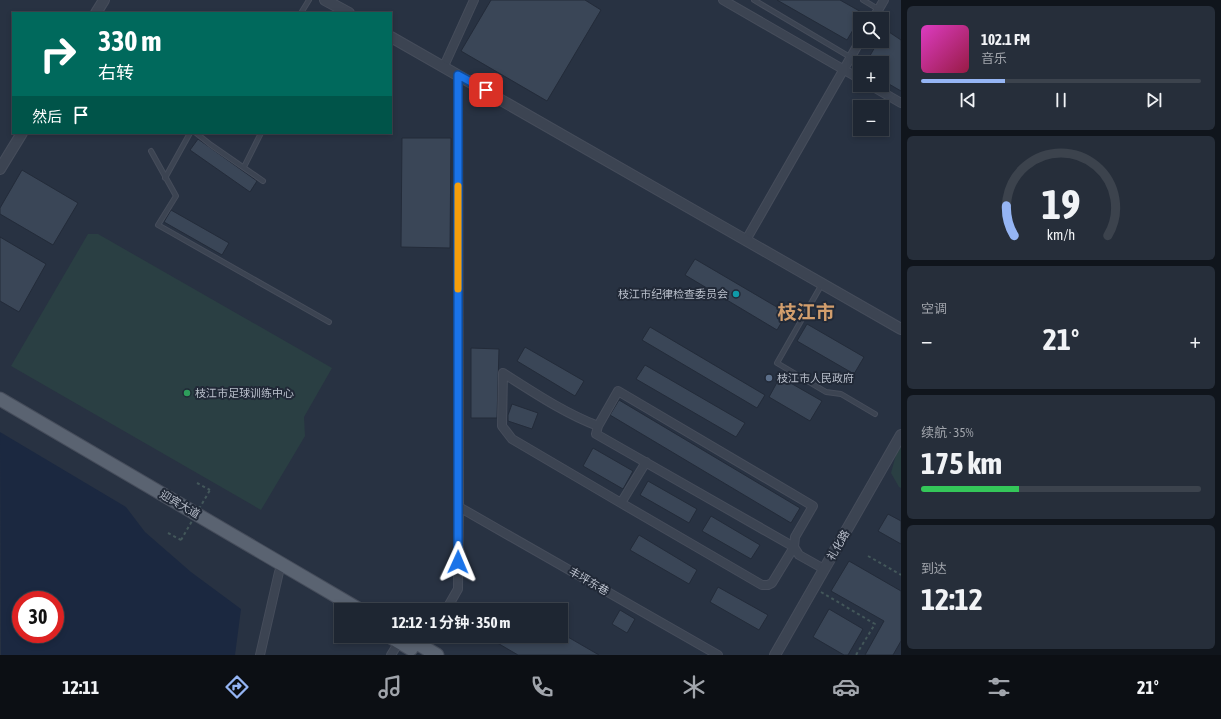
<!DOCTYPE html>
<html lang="zh">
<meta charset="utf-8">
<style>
:root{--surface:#1e2632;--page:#262e3a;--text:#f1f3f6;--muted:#a1a5ac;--line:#3c434d;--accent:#95b5f4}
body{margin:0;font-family:"Asap Condensed","Noto Sans SC",sans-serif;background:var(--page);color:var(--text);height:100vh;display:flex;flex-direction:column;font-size:15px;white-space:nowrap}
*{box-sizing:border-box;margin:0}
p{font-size:13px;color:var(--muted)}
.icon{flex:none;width:22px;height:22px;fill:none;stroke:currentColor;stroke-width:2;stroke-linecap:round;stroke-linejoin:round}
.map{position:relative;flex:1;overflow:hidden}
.side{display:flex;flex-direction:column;gap:6px;padding:6px;background:#10151c;width:320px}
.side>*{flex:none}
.banner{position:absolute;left:12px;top:12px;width:380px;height:122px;border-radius:0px;box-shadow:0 2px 6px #0003,0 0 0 1px var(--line);background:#00695c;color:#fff;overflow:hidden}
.fabs{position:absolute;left:853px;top:12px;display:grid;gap:8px}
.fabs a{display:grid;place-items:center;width:36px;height:36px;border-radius:0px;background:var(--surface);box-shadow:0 2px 6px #0003,0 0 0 1px var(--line);font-size:20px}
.speed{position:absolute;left:12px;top:591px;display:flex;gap:8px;font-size:20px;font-weight:700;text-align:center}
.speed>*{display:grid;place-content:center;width:52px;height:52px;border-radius:50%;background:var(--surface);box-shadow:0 2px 6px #0003,0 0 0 1px var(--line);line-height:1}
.speed .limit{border:6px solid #d22;background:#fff;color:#111}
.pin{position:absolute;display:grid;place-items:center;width:34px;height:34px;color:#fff;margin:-17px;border-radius:8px;box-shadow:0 2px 6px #0006}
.me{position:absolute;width:44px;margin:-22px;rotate:1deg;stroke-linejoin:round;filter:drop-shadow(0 0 3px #0008)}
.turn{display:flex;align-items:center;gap:14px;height:84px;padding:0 20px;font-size:18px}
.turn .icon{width:52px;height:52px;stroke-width:2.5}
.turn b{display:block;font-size:28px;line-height:34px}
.then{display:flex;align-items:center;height:38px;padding:0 20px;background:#0003;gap:8px;font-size:15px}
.big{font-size:30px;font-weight:700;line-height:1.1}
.side .tile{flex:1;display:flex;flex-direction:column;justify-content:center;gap:6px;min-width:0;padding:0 14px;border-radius:6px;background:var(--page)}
.side .dial{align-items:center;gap:0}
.dial svg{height:104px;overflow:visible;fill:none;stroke:var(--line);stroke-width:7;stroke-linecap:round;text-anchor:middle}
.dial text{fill:var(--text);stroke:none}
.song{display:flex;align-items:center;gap:12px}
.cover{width:48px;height:48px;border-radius:6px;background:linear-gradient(135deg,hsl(310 70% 55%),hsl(340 70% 35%))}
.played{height:4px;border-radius:2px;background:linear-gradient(90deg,var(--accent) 30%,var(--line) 30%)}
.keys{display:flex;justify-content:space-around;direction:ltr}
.heat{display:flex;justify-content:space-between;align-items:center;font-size:22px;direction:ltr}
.charge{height:6px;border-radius:3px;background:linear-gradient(90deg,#34c759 35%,var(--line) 0)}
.trip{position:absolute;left:334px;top:603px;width:234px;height:40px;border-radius:0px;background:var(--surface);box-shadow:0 2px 6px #0003,0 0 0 1px var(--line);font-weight:700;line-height:40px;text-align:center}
.menu{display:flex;height:64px;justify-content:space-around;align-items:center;background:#0c0f14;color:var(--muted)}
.menu .icon{width:28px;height:28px}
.menu .on{color:var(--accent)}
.menu b{font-size:18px;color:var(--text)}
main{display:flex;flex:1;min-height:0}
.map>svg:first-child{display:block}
</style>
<main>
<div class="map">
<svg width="901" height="655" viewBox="0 0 901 655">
<rect width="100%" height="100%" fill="#283242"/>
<path fill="#2a3f43" d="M88,234h10l234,134 -28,49 1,19 -44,74 -250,-144z
M901,447v41l-2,-1 -8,-14 6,-22z"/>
<path fill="#1b2840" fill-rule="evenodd" d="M0,432l126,75 19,25 46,40 50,37 -6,46h-234zM21,600h34v34h-34z"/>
<path fill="#3a4657" stroke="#232b39" d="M491,0h94l16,10 -54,91 -86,-50z
M777,0h63l23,13 -16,27z
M886,30l15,10v51l-19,-11v-4l4,-7 -4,-2v-4h-7l-7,-4 7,-12h1l3,-6h3v-5z
M402,138h49l-1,110 -49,-1z
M198,139l59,42 -7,11 -60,-42z
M22,170l56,33 -25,42 -53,-31v-6z
M171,210l58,33 -7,12 -58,-33z
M0,237l46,27 -27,48 -19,-11z
M695,259l92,54 -10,17 -92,-55z
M807,324l57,33 -10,17 -57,-33z
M650,327l115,68 -8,13 -115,-68z
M525,347l59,34 -9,15 -58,-35z
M471,348l28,1 -2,69h-26z
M645,365l100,58 -9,14 -100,-58z
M780,377l42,24 -12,20 -41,-24z
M619,400l181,108 -9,15 -181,-108z
M512,404l26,9 -6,16 -24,-8v-6z
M593,448l40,23 -10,18 -40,-23z
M648,481l49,28 -8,14 -49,-28z
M888,514l13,7v23l-23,-13z
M711,516l49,29 -9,14 -49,-28z
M639,535l58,35 -8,14 -59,-34z
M849,561l52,30v50l-8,14h-28l19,-34 -53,-30z
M718,587l50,28 -9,15 -49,-28z
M829,609l34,20 -15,26h-4l-31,-18z
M620,610l15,9 -8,14 -15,-9z
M561,633l38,22h-81l-24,-14 3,-5h64z"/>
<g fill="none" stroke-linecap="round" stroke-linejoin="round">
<g stroke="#464d5b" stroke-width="6">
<path id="service" d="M754,0l96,57
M863,0l15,9
M301,13l8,-13
M196,133l15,12 52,36
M151,151l25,45 -18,29 171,97
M244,167l17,-34
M165,178l25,-45
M822,284l-45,79 49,29 15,2 34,20"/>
</g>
<g stroke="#464d5b" stroke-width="10">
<path id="minor" d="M723,0l137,79
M873,19l11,-19
M444,66l30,-66
M870,85l31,18
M746,240l114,-199
M503,373l-1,53 10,13 109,64
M503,373c30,19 61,40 95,53
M646,462l-25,41 141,82h6l4,-2 22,-36 -198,-113 2,-8 20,-35 195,115 -18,31 -1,10 5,8 25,14
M459,507l259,148
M446,610l12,-21 1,-82 -1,-432
M424,647l7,-11
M260,655l19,-83
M391,655l8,-13"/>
</g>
<g stroke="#464d5b" stroke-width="12">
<path id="tertiary" d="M325,0l24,13
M96,13l8,-13
M391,37l510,292
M0,169l22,-36
M775,655l126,-220"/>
</g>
<g stroke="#464d5b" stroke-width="15">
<path id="primary" d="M0,399l360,211
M389,636l22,13
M405,636l32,19"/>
</g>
<path stroke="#43575a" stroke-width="2" stroke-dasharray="3 3" stroke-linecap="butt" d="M197,483l13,7
M168,533l13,7
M868,556l33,19
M821,592l54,32 -19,31"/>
<use href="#service" stroke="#3c4452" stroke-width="4"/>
<use href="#minor" stroke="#3c4452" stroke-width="8"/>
<use href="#tertiary" stroke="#3c4452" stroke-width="10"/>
<use href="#primary" stroke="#5a6371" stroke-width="13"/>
<path stroke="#43575a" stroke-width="2" stroke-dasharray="3 3" stroke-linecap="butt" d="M181,540l29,-50"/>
</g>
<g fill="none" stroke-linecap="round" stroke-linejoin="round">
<g stroke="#114b97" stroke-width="10">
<path id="route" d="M458,562v-487l28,15"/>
</g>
<use href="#route" stroke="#1a73e8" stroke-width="7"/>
<path stroke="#f59e0b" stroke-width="7" d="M458,186v103"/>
</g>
<circle fill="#0f9aa8" stroke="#212937" stroke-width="1.5" cx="736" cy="294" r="4"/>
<circle fill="#5c6f8a" stroke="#212937" stroke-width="1.5" cx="769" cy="378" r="4"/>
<circle fill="#2e9e5b" stroke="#212937" stroke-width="1.5" cx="187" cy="393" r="4"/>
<g text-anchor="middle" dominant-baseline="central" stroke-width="4" stroke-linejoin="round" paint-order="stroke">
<g font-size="11" fill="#b9bfcb" stroke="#212937" text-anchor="start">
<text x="728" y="294" text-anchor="end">枝江市纪律检查委员会</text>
<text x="777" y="378">枝江市人民政府</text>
<text x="195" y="393">枝江市足球训练中心</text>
</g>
<g font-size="11" fill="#b9bfcb" stroke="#212937">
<text transform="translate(180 504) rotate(30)">迎宾大道</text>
<text transform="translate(838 545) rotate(-60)">礼化路</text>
<text transform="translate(589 581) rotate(30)">丰坪东巷</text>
</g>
<g font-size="19" font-weight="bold" fill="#d29e6d" stroke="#212937">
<text x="806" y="312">枝江市</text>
</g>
</g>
</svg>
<div class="fabs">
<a><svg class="icon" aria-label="search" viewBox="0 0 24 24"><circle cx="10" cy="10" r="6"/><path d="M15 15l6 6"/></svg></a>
<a>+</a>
<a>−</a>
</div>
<div class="speed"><div class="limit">30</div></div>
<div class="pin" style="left:486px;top:90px;background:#d93025"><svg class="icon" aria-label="arrive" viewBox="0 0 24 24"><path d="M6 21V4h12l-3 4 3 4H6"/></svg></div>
<svg class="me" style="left:458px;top:562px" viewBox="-20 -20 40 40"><path d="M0-17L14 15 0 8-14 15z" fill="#1a73e8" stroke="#fff" stroke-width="4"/></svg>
<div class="trip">12:12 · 1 分钟 · 350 m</div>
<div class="banner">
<div class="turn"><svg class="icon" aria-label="right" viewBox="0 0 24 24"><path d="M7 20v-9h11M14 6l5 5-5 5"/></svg><div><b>330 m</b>右转</div></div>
<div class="then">然后<svg class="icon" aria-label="arrive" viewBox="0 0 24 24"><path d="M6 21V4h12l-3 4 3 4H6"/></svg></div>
</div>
</div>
<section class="side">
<div class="tile">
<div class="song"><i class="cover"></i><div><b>102.1 FM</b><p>音乐</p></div></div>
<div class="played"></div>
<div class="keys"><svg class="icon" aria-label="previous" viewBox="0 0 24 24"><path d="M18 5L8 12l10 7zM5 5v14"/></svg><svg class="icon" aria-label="pause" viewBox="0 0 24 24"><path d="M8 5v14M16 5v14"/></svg><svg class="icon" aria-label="next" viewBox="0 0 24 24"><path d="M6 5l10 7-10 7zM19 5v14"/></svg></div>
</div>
<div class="tile dial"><svg viewBox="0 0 100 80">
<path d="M14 69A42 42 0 1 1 86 69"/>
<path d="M14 69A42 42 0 0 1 8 46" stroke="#95b5f4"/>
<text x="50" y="56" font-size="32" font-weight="700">19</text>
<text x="50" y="72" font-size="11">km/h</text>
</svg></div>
<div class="tile"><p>空调</p>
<div class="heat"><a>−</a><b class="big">21°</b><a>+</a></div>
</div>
<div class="tile"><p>续航 · 35%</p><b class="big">175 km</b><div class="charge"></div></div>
<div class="tile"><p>到达</p><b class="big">12:12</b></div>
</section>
</main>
<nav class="menu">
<b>12:11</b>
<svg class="icon on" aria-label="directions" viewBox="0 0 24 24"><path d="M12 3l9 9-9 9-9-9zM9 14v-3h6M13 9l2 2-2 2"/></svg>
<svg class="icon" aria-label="music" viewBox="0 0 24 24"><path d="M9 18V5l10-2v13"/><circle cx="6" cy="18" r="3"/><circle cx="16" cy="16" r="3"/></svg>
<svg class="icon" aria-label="phone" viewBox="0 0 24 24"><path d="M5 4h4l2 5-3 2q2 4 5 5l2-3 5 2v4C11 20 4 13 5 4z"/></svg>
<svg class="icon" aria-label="climate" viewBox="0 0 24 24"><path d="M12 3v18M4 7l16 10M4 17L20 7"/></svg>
<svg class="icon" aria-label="car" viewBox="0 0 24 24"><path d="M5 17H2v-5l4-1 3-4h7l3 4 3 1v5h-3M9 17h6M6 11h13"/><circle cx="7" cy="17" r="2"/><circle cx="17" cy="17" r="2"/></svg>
<svg class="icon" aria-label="filters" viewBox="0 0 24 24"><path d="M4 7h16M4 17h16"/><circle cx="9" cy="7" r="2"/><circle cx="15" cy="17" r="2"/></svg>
<b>21°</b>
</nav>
